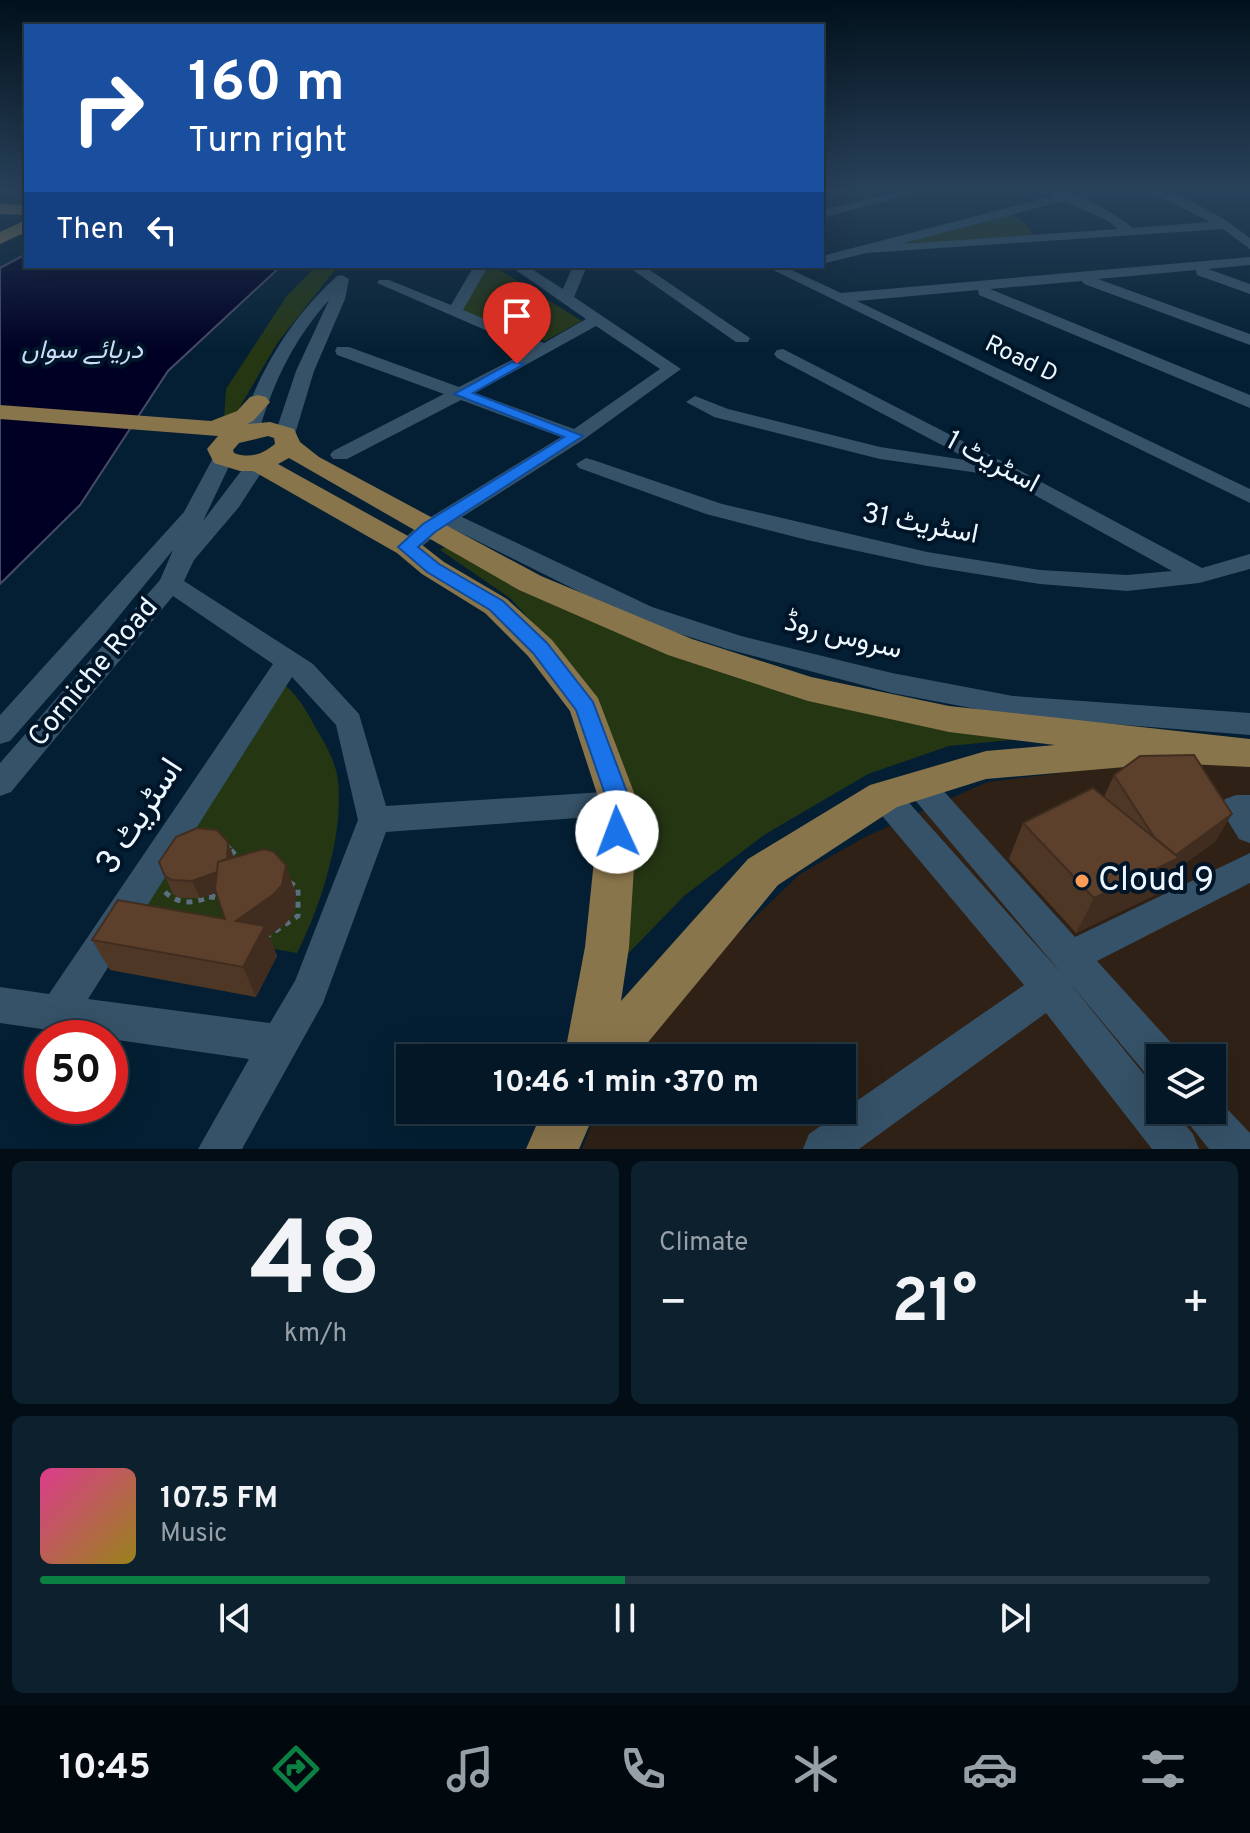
<!DOCTYPE html>
<meta charset="utf-8">
<style>
:root{--surface:#031726;--page:#0d202e;--text:#f1f3f6;--muted:#979fa7;--line:#243643;--accent:#0b8043}
body{margin:0;font-family:Overpass,Vazirmatn,sans-serif;background:var(--page);color:var(--text);height:100vh;display:flex;flex-direction:column;font-size:30px;white-space:nowrap}
*{box-sizing:border-box;margin:0}
p{font-size:26px;color:var(--muted)}
.icon{flex:none;width:44px;height:44px;fill:none;stroke:currentColor;stroke-width:2;stroke-linecap:round;stroke-linejoin:round}
.map{position:relative;height:1149px;overflow:hidden}
.drawer{display:flex;flex-direction:column;gap:12px;padding:12px;background:#020d15;flex:1}
.drawer>*{flex:none}
.top-card{position:absolute;left:24px;top:24px;width:800px;height:244px;border-radius:0px;box-shadow:0 8px 32px #0002,0 0 0 2px var(--line);background:#1a4fa0;color:#fff;overflow:hidden}
.fabs{position:absolute;left:1146px;top:1044px;display:grid;gap:16px}
.fabs a{display:grid;place-items:center;width:80px;height:80px;border-radius:0px;background:var(--surface);box-shadow:0 8px 32px #0002,0 0 0 2px var(--line);font-size:40px}
.speed{position:absolute;left:24px;top:1020px;display:flex;gap:16px;font-size:40px;font-weight:700;text-align:center}
.speed>*{display:grid;place-content:center;width:104px;height:104px;border-radius:50%;background:var(--surface);box-shadow:0 8px 32px #0002,0 0 0 2px var(--line);line-height:1}
.speed .limit{border:12px solid #d22;background:#fff;color:#111}
.pin{position:absolute;display:grid;place-items:center;width:68px;height:68px;color:#fff;margin:-82px -34px;border-radius:50% 50% 50% 0;rotate:-45deg;box-shadow:0 0 8px #0007}
.pin .icon{rotate:45deg}
.me{position:absolute;width:88px;margin:-44px;rotate:358deg;stroke-linejoin:round;filter:drop-shadow(0 0 6px #0008)}
.turn{display:flex;align-items:center;gap:28px;height:168px;padding:0 32px;font-size:36px}
.turn .icon{width:104px;height:104px;stroke-width:2.5}
.turn b{display:block;font-size:56px;line-height:68px}
.then{display:flex;align-items:center;height:76px;padding:0 32px;background:#0003;gap:16px;font-size:30px}
.big{font-size:60px;font-weight:700;line-height:1.1}
.drawer .tile{flex:1;display:flex;flex-direction:column;justify-content:center;gap:12px;min-width:0;padding:0 28px;border-radius:12px;background:var(--page)}
.drawer .dial{align-items:center;gap:0}
.dial b{font-size:104px;line-height:1}
.song{display:flex;align-items:center;gap:24px}
.cover{width:96px;height:96px;border-radius:12px;background:linear-gradient(135deg,hsl(330 70% 55%),hsl(50 70% 35%))}
.played{height:8px;border-radius:4px;background:linear-gradient(90deg,var(--accent) 50%,var(--line) 50%)}
.keys{display:flex;justify-content:space-around;direction:ltr}
.heat{display:flex;justify-content:space-between;align-items:center;font-size:44px;direction:ltr}
.drawer .tiles{flex:1;display:grid;gap:12px;grid-template-columns:1fr 1fr}
.tile:last-child{grid-column:span 2}
.trip{position:absolute;left:396px;top:1044px;width:460px;height:80px;border-radius:0px;background:var(--surface);box-shadow:0 8px 32px #0002,0 0 0 2px var(--line);font-weight:700;line-height:80px;text-align:center}
.menu{display:flex;height:128px;justify-content:space-around;align-items:center;background:#01090f;color:var(--muted)}
.menu .icon{width:56px;height:56px}
.menu .on{color:var(--accent)}
.menu b{font-size:36px;color:var(--text)}
.map>svg:first-child{display:block}
</style>
<div class="map">
<svg width="1250" height="1149" viewBox="0 0 1250 1149">
<rect width="100%" height="100%" fill="#041f33"/>
<path fill="#2f2115" fill-rule="evenodd" d="M1205,763l45,3v383h-668l15,-39h245v-52h-208l71,-93 95,-91 65,-37 122,-55 121,-15zM1160,1058h52v52h-52z"/>
<path fill="#253613" d="M1011,214l16,11 6,10 -143,11z
M316,266h22l-60,76 -40,68 -14,8 2,-29 60,-92z
M485,266l10,1 87,54 -37,20 -85,-29z
M449,544l121,65 451,130 -72,7 -81,28 -104,61 -80,61 -64,66 -1,-190 -38,-96 -71,-78 -70,-48z
M280,682c16,10 25,26 34,43 10,17 22,36 24,56 6,53 -17,125 -41,172l-172,-30z"/>
<path fill="#000024" stroke="#474a66" stroke-width="2" d="M26,254v12h255l-113,105 -88,134 -80,79v-316z"/>
<g fill="none" stroke-linecap="round" stroke-linejoin="round">
<path stroke="#5a6f7f" stroke-width="4" stroke-dasharray="5 5" stroke-linecap="butt" d="M227,845l6,7"/>
<path stroke="#5a6f7f" stroke-width="5" stroke-dasharray="6 6" stroke-linecap="butt" d="M231,850l9,10
M165,892c17,16 36,10 54,0
M209,897l10,1
M265,938l33,-22v-28l-10,-7"/>
<path fill="#365268" fill-rule="evenodd" d="M903,191h20l-101,27v-8z
M1050,191c27,0 61,19 83,37l77,-6 -61,-31c30,-1 78,28 101,47v11l-27,-20 -357,24 -44,11v-8l232,-60zM1064,201l44,20 10,8 -218,15z
M1250,257v8l-42,4 42,15v10l-53,-19 -1,-5 -98,9 152,55v11l-166,-61 -2,-3 -92,8 260,106v13l-271,-113 -1,-5 -121,11 393,188v14l-485,-237h18l58,27z
M474,266h14l-25,44 81,33 42,-24 -76,-53h17l36,23 10,-23h14l-13,31 107,72 -98,71 -121,77 190,90 89,29 151,37 121,23 237,17v22l-237,-19 -121,-23 -165,-44 -93,-30 -187,-93 -32,26h-16l-4,-5 26,-24 140,-86 -100,-37 -114,59h-14l-3,-4 3,-4 111,-57 -107,-39 -2,-4 2,-4h12l110,40 72,-37 -154,-67 2,-3h10l62,25zM596,326l64,43 -86,60 -99,-36z
M627,266h17l106,72 -2,4h-12z
M342,275l7,4 -4,20 -31,72 -19,63 -10,6 -10,-6 21,-63 33,-71c-35,39 -55,81 -70,131l-3,4h-14l-3,-4c21,-61 50,-111 98,-155z
M783,349l234,120 185,99 48,-14v15l-51,14 -72,8 -87,-7 -113,-18 -120,-26 -101,-26 -127,-46 -3,-4 10,-6 7,2 129,44 205,48 113,18 87,5 45,-4 -172,-95 -120,-17 -166,-42 -28,-15 9,-6 33,13 152,38 92,14 -195,-103 -3,-4 3,-4z
M223,452l10,6 -30,63 48,-63 7,-2 10,6 -29,45 -45,53 -10,21 129,83 46,50 27,92 233,-15 11,3 5,9 -5,9 -11,3 -233,17 -63,171 -81,146h-44l51,-90 -249,-36v-36l49,7 224,-330 -100,-68 -162,196 -11,4v-33l160,-183 13,-30 -67,82 -96,109 -10,3v-29l184,-203 29,-54zM292,677l44,48 22,95 -63,161 -25,42 -182,-24z
M920,773l11,4 144,160 175,-84v30l-153,78 77,85 5,12h-19v22l-14,-6 -82,-98 96,118v16h13l20,24 6,15h-47l-106,-136 -187,136h-56l6,-15 215,-149 -151,-180 -4,-9 4,-9 11,-3 11,3 168,188 -154,-182 -4,-8 4,-8z
M1236,795h14v48l-11,-4 -19,-31 5,-9z
M1212,1093l38,40v16h-41l-20,-25 -6,-14h29z"/>
<path fill="#89754c" fill-rule="evenodd" d="M0,204l26,1v10l-26,-1z
M26,220v12l-26,12v-12z
M258,395l8,2 4,5 -17,19 -6,3 23,-2 24,7 6,13 19,15 222,119 151,63 119,38 138,29 301,33v28l-62,-3 -46,-9 -4,8 -13,4 -139,12 -89,28 -119,78 -143,173h-71l21,-111 15,-144 -30,-92 -42,-55 -43,-43 -63,-39 -25,-21 -144,-82h-13l-26,-8 -7,-14 11,-13 -218,-17v-14l211,16 26,-10 13,-14zM268,436l6,2 1,6c-12,10 -25,15 -41,9l-1,-3 6,-7zM289,458l230,132 149,65 140,46 141,31 106,13 -69,6 -116,34 -122,74 -127,142 8,-54 9,-144 -40,-105 -46,-58 -45,-41 -63,-37 -27,-21 -139,-77z
M543,1110h53l-17,39h-53z"/>
</g>
<path fill="#4f3726" d="M1114,775l102,66 -47,34 -10,18 -83,40 -67,-74 14,-36 81,-26z
M234,857l52,8 10,30 -3,20 -8,9 -16,12 8,20 -21,41 -146,-27 -18,-30 133,-21 -9,-26 -16,5h-20l-7,-4 -8,-18z"/>
<path fill="#402d1f" d="M1232,814l-16,27 -47,34 -10,18 -83,40 18,-35 74,-38z
M228,842l7,18 -1,27 -34,11 -8,-17z
M286,865l10,30 -3,20 -8,9 -16,12 8,20 -21,41 -13,-30 -7,-46z"/>
<path fill="#5c402c" stroke="#402d1f" stroke-width="2" d="M1194,755l38,59 -56,41 -22,-18 -40,-62 26,-19z
M1093,788l86,70 -85,40 -71,-75z
M197,828l20,2 11,12 -1,17 -9,3 -1,10 -25,9 -20,-1 -7,-4 -6,-14 17,-25z
M264,849l10,3 12,13 -4,20 -8,9 -38,27 29,5 -22,41 -151,-27 26,-40 107,19 -10,-30 3,-27z"/>
<linearGradient id="sky" x2="0" y2="1"><stop stop-color="#02111c"/><stop offset="0.54" stop-color="#29425b"/><stop offset="1" stop-color="#29425b" stop-opacity="0"/></linearGradient>
<rect width="1250" height="352" fill="url(#sky)"/>
<path fill="#1a73e8" stroke="#114b97" stroke-width="2" d="M512,362l12,2 -51,29 110,43 -148,96 -17,15 21,17 64,37 44,42 46,59 38,101 -2,29 -3,7 -9,3 -9,-3 -3,-7 3,-29 -32,-93 -43,-57 -43,-43 -63,-38 -29,-25 25,-23 141,-87 -110,-43z"/>
<circle fill="#fe9c58" stroke="#001528" stroke-width="3" cx="1082" cy="881" r="8"/>
<g text-anchor="middle" dominant-baseline="central" stroke-width="8" stroke-linejoin="round" paint-order="stroke">
<g font-size="24" fill="#edf7ff" stroke="#001528">
<text transform="translate(1021 360) rotate(26)">Road D</text>
</g>
<g font-size="26" font-style="italic" fill="#cbdcf9" stroke="#001528">
<text x="82" y="351">دریائے سواں</text>
</g>
<g font-size="28" fill="#edf7ff" stroke="#001528">
<text transform="translate(992 463) rotate(28)">اسٹریٹ 1</text>
<text transform="translate(920 525) rotate(11)">اسٹریٹ 31</text>
<text transform="translate(843 637) rotate(14)">سروس روڈ</text>
<text transform="translate(94 673) rotate(-50)">Corniche Road</text>
</g>
<g font-size="34" fill="#edf7ff" stroke="#001528">
<text transform="translate(141 817) rotate(-57)">اسٹریٹ 3</text>
</g>
<g font-size="34" fill="#edf7ff" stroke="#001528" text-anchor="start">
<text x="1098" y="881">Cloud 9</text>
</g>
</g>
</svg>
<div class="fabs">
<a><svg class="icon" aria-label="layers" viewBox="0 0 24 24"><path d="M12 4l9 5-9 5-9-5zM3 14l9 5 9-5"/></svg></a>
</div>
<div class="speed"><div class="limit">50</div></div>
<div class="pin" style="left:517px;top:364px;background:#d93025"><svg class="icon" aria-label="arrive" viewBox="0 0 24 24"><path d="M6 21V4h12l-3 4 3 4H6"/></svg></div>
<svg class="me" style="left:617px;top:832px" viewBox="-20 -20 40 40"><circle r="19" fill="#fff"/><path d="M0-13L10 11 0 6-10 11z" fill="#1a73e8"/></svg>
<div class="trip">10:46 · 1 min · 370 m</div>
<div class="top-card">
<div class="turn"><svg class="icon" aria-label="right" viewBox="0 0 24 24"><path d="M7 20v-9h11M14 6l5 5-5 5"/></svg><div><b>160 m</b>Turn right</div></div>
<div class="then">Then<svg class="icon" aria-label="left" viewBox="0 0 24 24"><path d="M17 20v-9H6M10 6l-5 5 5 5"/></svg></div>
</div>
</div>
<section class="drawer">
<div class="tiles">
<div class="tile dial"><b>48</b><p>km/h</p></div>
<div class="tile"><p>Climate</p>
<div class="heat"><a>−</a><b class="big">21°</b><a>+</a></div>
</div>
<div class="tile">
<div class="song"><i class="cover"></i><div><b>107.5 FM</b><p>Music</p></div></div>
<div class="played"></div>
<div class="keys"><svg class="icon" aria-label="previous" viewBox="0 0 24 24"><path d="M18 5L8 12l10 7zM5 5v14"/></svg><svg class="icon" aria-label="pause" viewBox="0 0 24 24"><path d="M8 5v14M16 5v14"/></svg><svg class="icon" aria-label="next" viewBox="0 0 24 24"><path d="M6 5l10 7-10 7zM19 5v14"/></svg></div>
</div>
</div>
</section>
<nav class="menu">
<b>10:45</b>
<svg class="icon on" aria-label="directions" viewBox="0 0 24 24"><path d="M12 3l9 9-9 9-9-9zM9 14v-3h6M13 9l2 2-2 2"/></svg>
<svg class="icon" aria-label="music" viewBox="0 0 24 24"><path d="M9 18V5l10-2v13"/><circle cx="6" cy="18" r="3"/><circle cx="16" cy="16" r="3"/></svg>
<svg class="icon" aria-label="phone" viewBox="0 0 24 24"><path d="M5 4h4l2 5-3 2q2 4 5 5l2-3 5 2v4C11 20 4 13 5 4z"/></svg>
<svg class="icon" aria-label="climate" viewBox="0 0 24 24"><path d="M12 3v18M4 7l16 10M4 17L20 7"/></svg>
<svg class="icon" aria-label="car" viewBox="0 0 24 24"><path d="M5 17H2v-5l4-1 3-4h7l3 4 3 1v5h-3M9 17h6M6 11h13"/><circle cx="7" cy="17" r="2"/><circle cx="17" cy="17" r="2"/></svg>
<svg class="icon" aria-label="filters" viewBox="0 0 24 24"><path d="M4 7h16M4 17h16"/><circle cx="9" cy="7" r="2"/><circle cx="15" cy="17" r="2"/></svg>
</nav>
